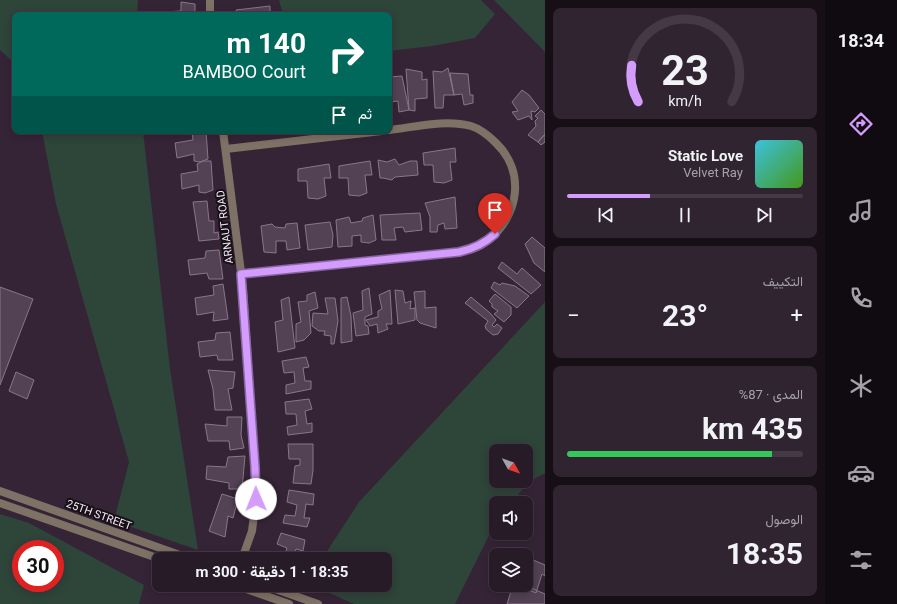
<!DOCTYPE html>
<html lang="ar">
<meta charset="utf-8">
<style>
:root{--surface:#281b28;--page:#302430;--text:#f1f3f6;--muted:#a5a1a8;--line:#443945;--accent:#d39cfd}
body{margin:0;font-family:Roboto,Vazirmatn,sans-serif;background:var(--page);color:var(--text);direction:rtl;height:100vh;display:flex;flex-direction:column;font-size:15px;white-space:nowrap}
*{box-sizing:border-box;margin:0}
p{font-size:13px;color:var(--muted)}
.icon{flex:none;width:22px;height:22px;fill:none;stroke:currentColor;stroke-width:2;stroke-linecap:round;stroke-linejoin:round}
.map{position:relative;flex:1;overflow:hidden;direction:ltr}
.side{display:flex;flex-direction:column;gap:8px;padding:8px;background:#160f16;width:280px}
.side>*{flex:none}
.hud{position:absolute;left:12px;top:12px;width:380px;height:122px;border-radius:8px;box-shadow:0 2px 10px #0003,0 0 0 1px var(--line);direction:rtl;background:#00695c;color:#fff;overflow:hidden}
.needle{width:26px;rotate:130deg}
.tools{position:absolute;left:489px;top:444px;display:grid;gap:8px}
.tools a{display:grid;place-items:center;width:44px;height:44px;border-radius:8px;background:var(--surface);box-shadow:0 2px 10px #0003,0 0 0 1px var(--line);font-size:20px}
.speed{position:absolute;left:12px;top:540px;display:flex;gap:8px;font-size:20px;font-weight:700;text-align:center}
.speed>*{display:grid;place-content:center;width:52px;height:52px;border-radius:50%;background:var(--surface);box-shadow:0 2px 10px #0003,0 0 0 1px var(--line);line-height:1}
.speed .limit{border:6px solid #d22;background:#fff;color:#111}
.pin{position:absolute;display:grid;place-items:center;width:34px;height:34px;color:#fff;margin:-41px -17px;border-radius:50% 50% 50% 0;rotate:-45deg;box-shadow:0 0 4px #0007}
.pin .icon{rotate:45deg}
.me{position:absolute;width:44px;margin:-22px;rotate:359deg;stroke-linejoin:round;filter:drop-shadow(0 0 3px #0008)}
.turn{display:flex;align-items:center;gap:14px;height:84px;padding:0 20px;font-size:18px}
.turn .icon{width:52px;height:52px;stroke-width:2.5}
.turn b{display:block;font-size:28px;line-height:34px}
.then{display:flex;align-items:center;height:38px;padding:0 20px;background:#0003;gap:8px;font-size:15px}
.big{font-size:30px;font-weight:700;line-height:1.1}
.side .card{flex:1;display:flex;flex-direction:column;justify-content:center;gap:6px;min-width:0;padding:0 14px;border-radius:8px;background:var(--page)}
.side .dial{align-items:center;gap:0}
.dial svg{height:104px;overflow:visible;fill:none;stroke:var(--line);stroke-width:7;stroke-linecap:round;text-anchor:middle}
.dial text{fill:var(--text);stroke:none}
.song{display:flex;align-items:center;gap:12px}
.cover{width:48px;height:48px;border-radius:6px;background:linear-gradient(135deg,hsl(190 70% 55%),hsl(100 70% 35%))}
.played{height:4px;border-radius:2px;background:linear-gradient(90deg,var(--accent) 35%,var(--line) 35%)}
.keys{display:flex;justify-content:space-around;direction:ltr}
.heat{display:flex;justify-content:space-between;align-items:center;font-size:22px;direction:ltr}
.charge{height:6px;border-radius:3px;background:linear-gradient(90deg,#34c759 87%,var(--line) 0)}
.trip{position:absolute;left:152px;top:552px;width:240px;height:40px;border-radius:8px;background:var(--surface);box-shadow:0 2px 10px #0003,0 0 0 1px var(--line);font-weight:700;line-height:40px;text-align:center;direction:rtl}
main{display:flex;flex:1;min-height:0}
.tab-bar{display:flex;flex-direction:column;width:72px;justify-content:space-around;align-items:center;background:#100b10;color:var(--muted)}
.tab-bar .icon{width:28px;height:28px}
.tab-bar .current{color:var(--accent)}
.tab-bar b{font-size:18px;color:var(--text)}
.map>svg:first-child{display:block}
</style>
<main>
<nav class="tab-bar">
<b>18:34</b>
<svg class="icon current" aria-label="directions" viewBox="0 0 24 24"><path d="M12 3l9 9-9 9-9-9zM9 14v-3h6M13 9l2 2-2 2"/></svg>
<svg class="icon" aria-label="music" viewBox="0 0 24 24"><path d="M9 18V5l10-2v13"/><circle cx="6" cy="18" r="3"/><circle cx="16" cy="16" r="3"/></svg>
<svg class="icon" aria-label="phone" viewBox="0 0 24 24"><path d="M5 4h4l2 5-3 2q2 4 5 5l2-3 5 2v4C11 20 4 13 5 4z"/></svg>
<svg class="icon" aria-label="climate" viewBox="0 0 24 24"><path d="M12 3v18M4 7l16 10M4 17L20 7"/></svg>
<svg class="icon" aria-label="car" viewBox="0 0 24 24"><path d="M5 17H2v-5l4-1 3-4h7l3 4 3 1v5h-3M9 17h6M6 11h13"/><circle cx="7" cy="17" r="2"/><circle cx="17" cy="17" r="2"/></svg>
<svg class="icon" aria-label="filters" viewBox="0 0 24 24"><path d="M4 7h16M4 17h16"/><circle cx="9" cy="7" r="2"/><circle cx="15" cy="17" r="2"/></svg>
</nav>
<section class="side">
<div class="card dial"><svg viewBox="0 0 100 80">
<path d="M14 69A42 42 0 1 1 86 69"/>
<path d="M14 69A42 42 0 0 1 9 41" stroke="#d39cfd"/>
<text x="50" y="56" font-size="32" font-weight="700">23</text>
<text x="50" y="72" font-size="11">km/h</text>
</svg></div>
<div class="card">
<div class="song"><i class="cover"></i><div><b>Static Love</b><p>Velvet Ray</p></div></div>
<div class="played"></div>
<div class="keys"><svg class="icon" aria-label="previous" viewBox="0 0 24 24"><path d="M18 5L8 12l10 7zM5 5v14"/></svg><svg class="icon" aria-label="pause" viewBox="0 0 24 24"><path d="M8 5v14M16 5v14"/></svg><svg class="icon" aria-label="next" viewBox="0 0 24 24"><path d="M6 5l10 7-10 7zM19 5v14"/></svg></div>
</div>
<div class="card"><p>التكييف</p>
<div class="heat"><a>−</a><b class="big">23°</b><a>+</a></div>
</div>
<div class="card"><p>المدى · 87%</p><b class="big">435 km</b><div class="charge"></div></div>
<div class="card"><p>الوصول</p><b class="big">18:35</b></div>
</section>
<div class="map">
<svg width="545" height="604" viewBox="0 0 545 604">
<rect width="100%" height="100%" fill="#352436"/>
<path fill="#2e453a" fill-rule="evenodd" d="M0,0h138l-1,15h-122v49l-15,-14z
M279,0h202l14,14 -20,24 -43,8 -43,5v-36h-106z
M494,0h51v52z
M42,131h101l27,238 28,181 -84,-29 15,-59 -73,-258z
M545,302v171l-16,9 -18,21h-15v18l-41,83h-101l-42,-19h73v-26h-63l37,-57zM496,451h30v30h-30z
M0,514l29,9 115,62 -5,19h-139zM21,549h34v34h-34z"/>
<path fill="#534154" stroke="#8a768b" d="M181,2l14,2v11h-32v-3l18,-1z
M270,6v9h-33l-1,-5z
M448,68l6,27h-10l-1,13h-8l-2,-37 9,1z
M406,69l16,3v8l5,-1v19l-12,1v12l-6,-1z
M450,73l18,1 2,21h3v8l-9,2 -2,-11 -8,1z
M402,76l7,34 -10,2 -1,-11 -8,1 -1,-25z
M522,90l7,5 10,13 -4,4 -4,-1 1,9 -3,-4 -11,4 -6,-8 6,-1 -6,-9z
M541,110l4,4v20l-7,8 -10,-7 8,-9 -1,-5 3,-3 -3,-2z
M196,131h10l2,28 -8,3 -6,-1v-7l-17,4 -2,-15 18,-3 -1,-8z
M545,134v8l-4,3 -3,-3z
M455,148l1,14h-6l2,18 -8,3 -10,-1 -1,-17h-9l-1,-12z
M395,159l4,6 11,-4h7l1,14 -23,2 -3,3 -9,-2h-3l-2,-18 9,2z
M203,161h8l2,29 -8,3 -6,-1v-7l-17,4 -1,-15 17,-3 -1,-7z
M370,161l2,14h-7l2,18 -8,3 -10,-1 -1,-17h-9v-12z
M329,164l2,14h-7l2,18 -8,3 -10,-1 -1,-17h-9v-12z
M455,197l2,31 -12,1 -1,-6 -6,2 -1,7h-7v-15l-5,-14z
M207,201l2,20h5v12l4,-1 1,7 -20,2 -6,-39z
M420,213l2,17 -17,2 -2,-5 -9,1 2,12h-14l-2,-25z
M373,215l3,25 -7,3 -8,-1v-7l-9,1v10l-14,1 -2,-27 13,-3 2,6 11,-2 1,-3z
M330,222l3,13 -1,12 -24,3 -3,-25z
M297,223l3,25 -13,2 -1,-9h-10v12l-12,-1 -3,-26 11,-2 3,3 10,1 1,-4z
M532,237l13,11v24l-11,-9 -9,-19z
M219,250l4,29h-14l-2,-6 -17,2 -2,-15 17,-2 1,-7z
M502,262l15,12 5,-6 19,17 -10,9 -33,-26z
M494,282l6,3 2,-2 13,3 14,10 -12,12 -26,-20z
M223,284l5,35 -15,2 1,-9 -17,3 -2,-17 19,-3 -1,-9z
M0,287l33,12 -33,86z
M369,288l3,26 -7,3v8l3,1 1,8 -13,2 -3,-23 10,-3 -1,-19z
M390,290l2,34h-6l2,5 -10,4 -1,-9 -7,2 -4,-6 12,-3v-6l4,-2 -3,-14z
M395,290l8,1 2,12 6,-2 -1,8 5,-1v12l-17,4z
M425,291v17l11,-1v21l-16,-5 -3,-3 -3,-28z
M315,292l3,16 -9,3 2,22 -7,7 -8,2v-18l5,-2 -3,-20 9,-1v-6z
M495,294l16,13v8l-7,7 -10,-8 4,-3 -6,-4v-3l-3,-3z
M289,297l6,51 -17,4 -3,-30 8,-2 -2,-20z
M347,297l4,19 1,25 -11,2v-45z
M471,297l19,16 6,7 -4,5 2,2 3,-3 5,4 -4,6 -5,1 -7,-6 -1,-3 3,-5 -23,-18z
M325,298h10l3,23 -4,23h-3v-8l-7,-1 1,-4h-6l-7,-5 1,-13 15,1z
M230,332l3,28h-15l-1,-5 -17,2 -2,-15 17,-2 1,-7z
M306,357l3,10 -6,1 2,13h6v8l-25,5v-9l9,-2 -1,-11 -10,1 -2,-12z
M208,370l27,2 -2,16 -5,1 4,21h-17l-2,-21z
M16,372l18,8 -7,19 -18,-8z
M309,399l3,10 -7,2 2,13 5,-1v9l-24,3 -1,-8 10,-2 -1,-11h-10l-1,-12z
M227,417h15l-1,18 3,13 -14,2 -1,-9h-21l-3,-17 22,2z
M288,444h25v26l-2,14 -18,-1 2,-17 5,-1v-6h-11z
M245,456l-3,33h-13v-6l-23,-4 1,-13 19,1 2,-10z
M289,490l25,4 -1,11 -7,-1 -2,14h6l-3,9 -24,-4 2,-8 10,1 2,-11 -10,-3z
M222,494l16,5 -5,19 -5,-2 -3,21 -16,-6z
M281,533l24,7 -2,11 -7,-2 -3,10h-21l1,-3 10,3 4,-11 -10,-4z
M526,557l19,8v11l-3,-2 -6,19 -19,-8h9z
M513,585h11l21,9v10h-38z"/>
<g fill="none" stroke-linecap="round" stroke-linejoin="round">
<path stroke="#7e7165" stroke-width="8" d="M210,0v15
M223,131l20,157 12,179 1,32 -4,32 -10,28
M226,149l156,-18
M241,274l218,-22c10,-2 20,-4 28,-11 32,-24 39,-69 9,-98 -7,-7 -15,-14 -25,-17 -25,-7 -56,1 -82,4
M0,491l191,68
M0,503l160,56
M235,585l54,19
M264,585l54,19"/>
</g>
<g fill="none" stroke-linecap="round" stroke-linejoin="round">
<g stroke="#8965a4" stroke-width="10">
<path id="route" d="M256,499l-1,-32 -14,-193 218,-22c14,-3 25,-8 36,-18"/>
</g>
<use href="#route" stroke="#d39cfd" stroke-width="7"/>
</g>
<g text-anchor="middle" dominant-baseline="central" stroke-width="4" stroke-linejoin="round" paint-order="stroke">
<g font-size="11" fill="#f5eaf6" stroke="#181018">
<text transform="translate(225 227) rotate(-97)">ARNAUT ROAD</text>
<text transform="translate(99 515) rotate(20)">25TH STREET</text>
</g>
</g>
</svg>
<div class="tools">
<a><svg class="needle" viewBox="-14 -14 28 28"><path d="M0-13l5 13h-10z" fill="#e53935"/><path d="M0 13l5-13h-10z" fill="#a5a1a8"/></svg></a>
<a><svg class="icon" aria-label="sound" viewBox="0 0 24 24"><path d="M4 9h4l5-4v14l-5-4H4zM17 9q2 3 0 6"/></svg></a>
<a><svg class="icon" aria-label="layers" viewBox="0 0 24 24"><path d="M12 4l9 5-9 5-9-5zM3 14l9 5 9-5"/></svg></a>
</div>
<div class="speed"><div class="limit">30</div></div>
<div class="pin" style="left:495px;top:234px;background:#d93025"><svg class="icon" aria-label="arrive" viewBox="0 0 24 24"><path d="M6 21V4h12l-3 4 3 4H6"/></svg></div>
<svg class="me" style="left:256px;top:499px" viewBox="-20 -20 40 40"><circle r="19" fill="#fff"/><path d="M0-13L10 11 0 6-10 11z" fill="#d39cfd"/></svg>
<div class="trip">18:35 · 1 دقيقة · 300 m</div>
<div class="hud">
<div class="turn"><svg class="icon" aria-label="right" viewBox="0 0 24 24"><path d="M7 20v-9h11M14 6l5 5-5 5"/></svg><div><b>140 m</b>BAMBOO Court</div></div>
<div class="then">ثم<svg class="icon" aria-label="arrive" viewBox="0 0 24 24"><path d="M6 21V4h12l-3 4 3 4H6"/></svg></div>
</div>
</div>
</main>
